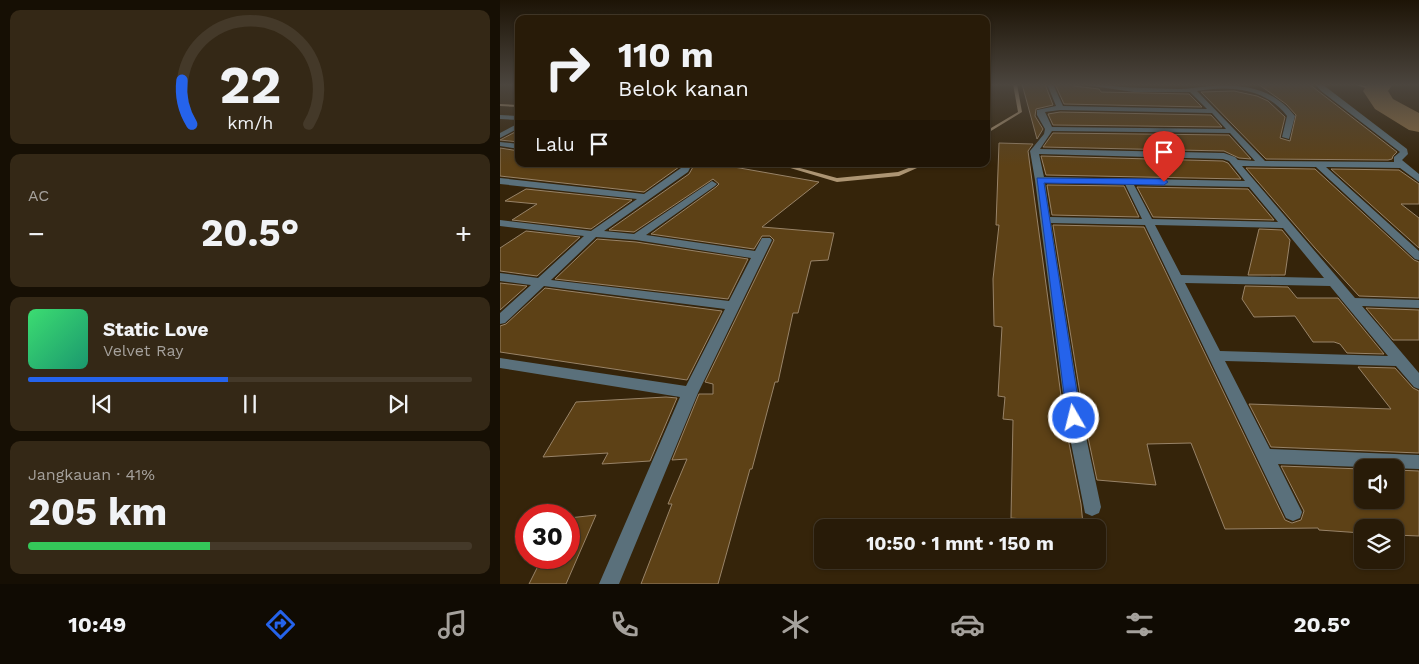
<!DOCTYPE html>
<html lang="id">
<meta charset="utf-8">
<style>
:root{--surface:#281b08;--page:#342816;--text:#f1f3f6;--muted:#a5a19c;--line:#443929;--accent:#2563eb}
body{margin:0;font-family:"Work Sans",sans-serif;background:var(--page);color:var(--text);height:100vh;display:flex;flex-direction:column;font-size:19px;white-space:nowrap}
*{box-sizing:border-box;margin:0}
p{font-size:16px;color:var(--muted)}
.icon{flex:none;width:28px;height:28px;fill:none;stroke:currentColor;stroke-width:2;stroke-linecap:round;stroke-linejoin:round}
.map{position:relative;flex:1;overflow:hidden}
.drawer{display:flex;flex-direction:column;gap:10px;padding:10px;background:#160f04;width:500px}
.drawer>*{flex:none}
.guide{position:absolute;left:15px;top:15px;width:475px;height:152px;border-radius:10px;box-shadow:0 1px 4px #0004,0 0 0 1px var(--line);background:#281b08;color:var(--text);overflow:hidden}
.buttons{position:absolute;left:854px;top:459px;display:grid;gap:10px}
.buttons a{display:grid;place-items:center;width:50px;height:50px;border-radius:10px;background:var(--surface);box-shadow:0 1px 4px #0004,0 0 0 1px var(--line);font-size:25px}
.speed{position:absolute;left:15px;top:504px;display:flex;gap:10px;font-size:25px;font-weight:700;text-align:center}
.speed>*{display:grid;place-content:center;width:65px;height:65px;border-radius:50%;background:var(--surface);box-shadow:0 1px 4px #0004,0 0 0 1px var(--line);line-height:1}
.speed .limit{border:8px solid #d22;background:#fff;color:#111}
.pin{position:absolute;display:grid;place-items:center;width:42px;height:42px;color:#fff;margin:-51px -21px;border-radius:50% 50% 50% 0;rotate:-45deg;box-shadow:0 0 5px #0007}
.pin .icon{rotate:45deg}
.me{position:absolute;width:55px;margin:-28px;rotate:352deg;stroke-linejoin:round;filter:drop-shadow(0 0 4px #0008)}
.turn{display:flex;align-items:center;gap:18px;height:105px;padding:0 20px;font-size:22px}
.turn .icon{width:65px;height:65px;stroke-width:2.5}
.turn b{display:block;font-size:35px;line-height:42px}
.then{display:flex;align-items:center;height:48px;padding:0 20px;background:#0003;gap:10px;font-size:19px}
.big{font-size:38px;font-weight:700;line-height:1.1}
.drawer .card{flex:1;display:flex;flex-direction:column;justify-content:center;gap:8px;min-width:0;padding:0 18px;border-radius:10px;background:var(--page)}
.drawer .dial{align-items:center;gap:0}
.dial svg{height:130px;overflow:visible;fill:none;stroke:var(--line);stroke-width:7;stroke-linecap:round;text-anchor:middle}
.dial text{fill:var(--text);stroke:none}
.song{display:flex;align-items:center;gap:15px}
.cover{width:60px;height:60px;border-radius:8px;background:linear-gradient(135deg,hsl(140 70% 55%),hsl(160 70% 35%))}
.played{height:5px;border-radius:2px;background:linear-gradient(90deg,var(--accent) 45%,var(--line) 45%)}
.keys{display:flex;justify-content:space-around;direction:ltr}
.heat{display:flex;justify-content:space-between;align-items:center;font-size:28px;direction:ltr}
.charge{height:8px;border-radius:4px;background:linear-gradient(90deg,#34c759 41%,var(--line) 0)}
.trip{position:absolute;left:314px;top:519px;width:292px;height:50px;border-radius:10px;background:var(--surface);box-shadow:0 1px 4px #0004,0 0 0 1px var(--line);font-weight:700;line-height:50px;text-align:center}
.tabs{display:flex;height:80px;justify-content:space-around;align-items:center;background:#100b03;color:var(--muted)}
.tabs .icon{width:35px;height:35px}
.tabs .active{color:var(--accent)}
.tabs b{font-size:22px;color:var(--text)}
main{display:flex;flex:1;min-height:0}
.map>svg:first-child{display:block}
</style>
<main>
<section class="drawer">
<div class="card dial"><svg viewBox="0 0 100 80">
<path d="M14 69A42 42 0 1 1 86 69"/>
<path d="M14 69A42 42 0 0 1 8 42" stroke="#2563eb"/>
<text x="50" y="56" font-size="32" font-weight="700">22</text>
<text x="50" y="72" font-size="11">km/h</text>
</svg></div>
<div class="card"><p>AC</p>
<div class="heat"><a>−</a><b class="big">20.5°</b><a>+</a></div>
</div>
<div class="card">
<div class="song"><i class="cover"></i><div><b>Static Love</b><p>Velvet Ray</p></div></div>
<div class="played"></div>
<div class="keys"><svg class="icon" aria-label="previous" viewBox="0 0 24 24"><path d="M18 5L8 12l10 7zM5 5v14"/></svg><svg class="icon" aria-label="pause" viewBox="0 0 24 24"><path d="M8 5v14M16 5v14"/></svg><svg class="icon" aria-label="next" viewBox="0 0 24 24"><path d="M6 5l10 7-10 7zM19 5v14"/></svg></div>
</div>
<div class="card"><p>Jangkauan · 41%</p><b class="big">205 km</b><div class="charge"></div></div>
</section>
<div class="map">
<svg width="919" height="584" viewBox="0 0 919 584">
<rect width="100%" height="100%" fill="#35240a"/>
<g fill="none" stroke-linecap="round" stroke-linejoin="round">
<path fill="#ad9573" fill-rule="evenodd" d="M513,84h4l5,28 -36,22v-3l32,-19z
M852,84h7l19,6 -2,1z
M0,104l19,1v2l-19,-1z
M277,164h8l52,14 61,-6 21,-8h7l-27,12 -62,6z"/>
<path fill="#8d6f45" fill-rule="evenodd" d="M868,84h25l-5,7 5,8 26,14v19l-10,-2 -34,-21 -12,-18z"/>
</g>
<path fill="#5d4116" stroke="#988368" d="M522,84h23l8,21 -17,4 -1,7 8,13 -6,10z
M555,84h18l1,2 25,3 2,3 88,2 13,13 -138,-3z
M758,84h51l88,68 -4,4 -1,3 -4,1 -122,-1 -65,-67 33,-1 23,5 11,5 17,16 -5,21 10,3 6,-26 -10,-11z
M560,112l151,3 11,12 -169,-2 -5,-11z
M17,131l2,11 -19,-2z
M553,133l176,2 22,24 -12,-1 -15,-7 -181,-4z
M499,143l34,1 -5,7 36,267 17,86 2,20 -72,-6 2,-98 -10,-1 2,-22 -7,-1 4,-69 -8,-1 -1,-47 6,-54h-3z
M0,148l19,3v13h159l1,3 -35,25 -144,-16z
M541,156l182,5 5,2 13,16 -195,-4z
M192,164h25l102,18 -57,45 72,6 -6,27 -17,1 -13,52h-5l-15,69h-3l-23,87h-2l-32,115h-77l31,-80h-4l19,-45 -15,1 27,-66h14v-10l-8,-2 69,-142 -4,-4h-8l-8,13 -103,-15 65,-47 3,-3 -6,-5 -79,53 -25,-2 80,-56 4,-7z
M746,168l69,1 99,91 5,2v36l-60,-2 -44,-48z
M831,169l68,1 20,14v20h-18l18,14v30z
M547,185l77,1 15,31 -87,-2z
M637,187l111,2 26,31 -121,-3z
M26,189l106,11 -41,29 -79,-9 25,-16 -32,-3z
M553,225l91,2 141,293 7,3 9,-3 3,-9 -23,-45 81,3v31h33v-30l24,1v65l-24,-1v-7h-33v5l-43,-3 -1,-2 -93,1 -34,-86 -44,1 9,41 -59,-5 -13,-62z
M759,229l23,1 8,10 -5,35h-37z
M26,231l54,6 -43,39 -37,-5v-23z
M97,239l39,3 112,17 -20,40 -173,-20z
M0,283l27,3 -27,24z
M745,286l43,1 9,11h41l46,56 -37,-1 -7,-9 -6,-2h-21l-18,-26 -41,1 -12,-18z
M45,288l177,23 -35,69 -187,-28v-26l6,-2z
M866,308l53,2v30h-26z
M858,367l37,1 18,20 6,3v62l-148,-6 -22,-43 142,5z
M166,397l11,1 -27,63 -48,3 6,-11 -65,4 33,-55z
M96,515l-30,69h-37l13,-26h27v-40z"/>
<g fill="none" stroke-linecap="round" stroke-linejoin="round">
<path fill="#5a707b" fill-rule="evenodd" d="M547,84h6l10,22 144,3 -17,-17h-56l-56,-8c23,0 46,4 69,4 15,0 31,2 46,0 38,-5 77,-5 102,28l-6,23 -7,-2 5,-21c-21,-28 -58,-31 -90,-25l68,70 129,1v-5l6,-5 -79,-61 -6,-7h7l85,65 1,5 -6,6 17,14v8l-19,-14 -74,-1 93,84v9l-4,-1 -99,-92 -74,-1 113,132 64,2v8l-57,-2 57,67v16l-5,-2 -18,-21 -171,-5 45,88 149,6v14l-141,-5 24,48 -2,6 -7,3 -7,-3 -141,-293 -94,-2 31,195 19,89 -2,6 -7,3 -7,-3 -19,-95 -31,-238 -5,-29 14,-17 1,-5 -8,-14v-5l19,-4zM560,110l152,3 14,16 -174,-2 -7,-15zM552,131l178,2 25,28 -17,-1 -3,-3 -11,-4 -184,-4zM539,154l184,5 6,2 16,20 -201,-4zM545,183l80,1 17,35 -92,-2zM634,185l115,2 29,35 -126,-3zM655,225l128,3 41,50 -143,-3zM685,283l145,3 58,70 -168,-5z
M0,115l19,1v4l-19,-1z
M19,123v5l-19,10v-5z
M0,142l19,2v5l-19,-3z
M180,164h10l1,2 -3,6 -84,59 30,3 78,-53 5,3 -2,2 -69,49 109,16 7,-13h8l2,2 -74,153 -79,191h-20l81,-187 -180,-29v-10l186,28 39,-77 -181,-23 -39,37 -5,1v-11l31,-28 -31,-4v-8l38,5 46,-42 -84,-10v-6l91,11 46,-32 -137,-15v-6l144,16 37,-26zM96,237l40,3 115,18 -22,43 -178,-21z"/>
</g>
<linearGradient id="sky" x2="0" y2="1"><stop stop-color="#1d1406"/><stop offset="0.51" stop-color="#4b453e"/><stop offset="1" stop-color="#4b453e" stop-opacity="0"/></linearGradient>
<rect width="919" height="166" fill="url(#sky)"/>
<path fill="#2563eb" stroke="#184099" d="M537,178l127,1 4,3 -4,3 -120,-2 37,235 -2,4 -5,2 -5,-2 -2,-4z"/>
</svg>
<div class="buttons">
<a><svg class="icon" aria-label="sound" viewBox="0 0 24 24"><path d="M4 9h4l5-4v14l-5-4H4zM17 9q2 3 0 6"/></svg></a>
<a><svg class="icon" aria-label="layers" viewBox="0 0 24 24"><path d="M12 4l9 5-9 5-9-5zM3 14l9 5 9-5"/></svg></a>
</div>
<div class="speed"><div class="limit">30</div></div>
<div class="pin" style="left:664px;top:182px;background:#d93025"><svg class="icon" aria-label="arrive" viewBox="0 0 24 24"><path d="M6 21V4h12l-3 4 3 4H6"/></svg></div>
<svg class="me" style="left:574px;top:418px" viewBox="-20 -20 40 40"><circle r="17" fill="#2563eb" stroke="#fff" stroke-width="3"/><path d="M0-11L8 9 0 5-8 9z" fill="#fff"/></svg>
<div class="trip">10:50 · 1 mnt · 150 m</div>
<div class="guide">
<div class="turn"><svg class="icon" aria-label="right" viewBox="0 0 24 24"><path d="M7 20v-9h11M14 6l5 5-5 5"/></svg><div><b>110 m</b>Belok kanan</div></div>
<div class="then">Lalu<svg class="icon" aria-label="arrive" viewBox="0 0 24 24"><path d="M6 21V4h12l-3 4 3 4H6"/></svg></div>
</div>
</div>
</main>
<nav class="tabs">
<b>10:49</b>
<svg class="icon active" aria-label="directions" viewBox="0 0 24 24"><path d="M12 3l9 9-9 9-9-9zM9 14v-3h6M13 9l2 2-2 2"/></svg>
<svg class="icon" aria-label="music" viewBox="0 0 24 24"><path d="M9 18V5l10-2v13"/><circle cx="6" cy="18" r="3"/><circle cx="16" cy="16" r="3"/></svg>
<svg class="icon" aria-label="phone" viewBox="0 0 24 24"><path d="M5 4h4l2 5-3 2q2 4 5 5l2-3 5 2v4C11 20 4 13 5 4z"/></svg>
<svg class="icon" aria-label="climate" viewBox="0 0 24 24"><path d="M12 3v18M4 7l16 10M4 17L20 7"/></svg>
<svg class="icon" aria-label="car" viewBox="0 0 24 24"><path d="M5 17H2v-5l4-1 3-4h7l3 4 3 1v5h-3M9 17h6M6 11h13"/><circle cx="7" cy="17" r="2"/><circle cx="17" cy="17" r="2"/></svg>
<svg class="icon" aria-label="filters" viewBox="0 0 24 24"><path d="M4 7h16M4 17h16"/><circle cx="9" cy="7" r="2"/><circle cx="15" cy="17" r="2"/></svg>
<b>20.5°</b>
</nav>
